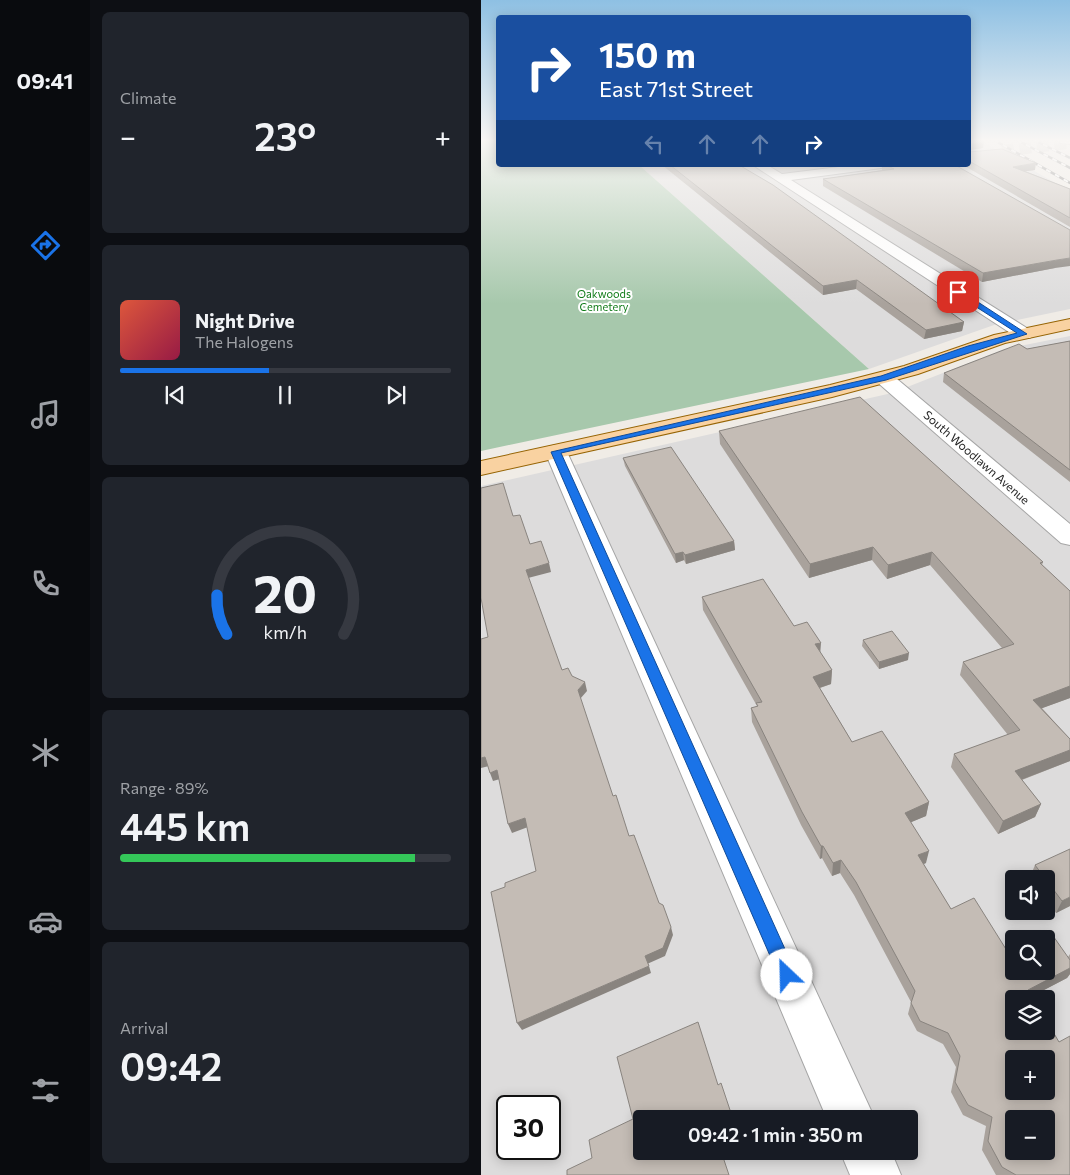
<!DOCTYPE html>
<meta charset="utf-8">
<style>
:root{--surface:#171b24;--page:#20242c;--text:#f1f3f6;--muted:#9ea1a6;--line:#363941;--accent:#1a73e8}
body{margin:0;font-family:Commissioner,sans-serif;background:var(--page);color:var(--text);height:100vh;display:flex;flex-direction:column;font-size:19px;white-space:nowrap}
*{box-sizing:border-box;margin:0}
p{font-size:16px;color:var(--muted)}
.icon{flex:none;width:28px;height:28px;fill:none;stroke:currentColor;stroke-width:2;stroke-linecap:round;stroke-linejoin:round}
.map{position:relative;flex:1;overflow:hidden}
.panel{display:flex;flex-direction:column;gap:12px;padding:12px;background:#0d0f14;width:391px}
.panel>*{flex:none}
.banner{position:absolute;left:15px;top:15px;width:475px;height:152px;border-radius:5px;box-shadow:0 2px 12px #0003;background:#1a4fa0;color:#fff;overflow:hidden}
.buttons{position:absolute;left:524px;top:870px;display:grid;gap:10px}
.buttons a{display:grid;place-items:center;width:50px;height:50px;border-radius:5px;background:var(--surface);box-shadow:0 2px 12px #0003;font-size:25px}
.speed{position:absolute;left:15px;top:1095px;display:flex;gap:10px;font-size:25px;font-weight:700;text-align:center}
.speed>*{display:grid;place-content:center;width:65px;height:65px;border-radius:50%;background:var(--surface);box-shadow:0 2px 12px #0003;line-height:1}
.speed .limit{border:2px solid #111;border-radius:8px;background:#fff;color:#111}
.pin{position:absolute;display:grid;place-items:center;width:42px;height:42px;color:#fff;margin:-21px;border-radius:10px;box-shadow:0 2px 8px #0006}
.me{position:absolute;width:55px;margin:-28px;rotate:336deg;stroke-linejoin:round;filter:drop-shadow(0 0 4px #0008)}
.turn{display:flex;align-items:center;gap:18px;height:105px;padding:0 20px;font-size:22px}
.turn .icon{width:65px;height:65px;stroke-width:2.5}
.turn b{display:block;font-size:35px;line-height:42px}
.lanes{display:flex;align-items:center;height:48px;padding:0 20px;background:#0003;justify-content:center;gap:25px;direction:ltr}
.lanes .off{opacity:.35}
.big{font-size:38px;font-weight:600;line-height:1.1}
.panel .widget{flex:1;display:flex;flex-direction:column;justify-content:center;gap:8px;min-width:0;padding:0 18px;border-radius:8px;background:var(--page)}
.panel .dial{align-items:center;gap:0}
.dial svg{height:130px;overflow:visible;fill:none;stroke:var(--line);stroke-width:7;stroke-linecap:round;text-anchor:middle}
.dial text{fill:var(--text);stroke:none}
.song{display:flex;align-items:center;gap:15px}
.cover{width:60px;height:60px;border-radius:8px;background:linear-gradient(135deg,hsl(10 70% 55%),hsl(340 70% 35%))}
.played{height:5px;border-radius:2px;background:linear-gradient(90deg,var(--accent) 45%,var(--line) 45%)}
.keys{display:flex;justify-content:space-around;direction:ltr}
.heat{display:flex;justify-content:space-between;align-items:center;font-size:28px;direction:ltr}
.charge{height:8px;border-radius:4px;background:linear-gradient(90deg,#34c759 89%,var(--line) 0)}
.trip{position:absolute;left:152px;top:1110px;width:285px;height:50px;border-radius:5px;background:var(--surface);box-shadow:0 2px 12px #0003;font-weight:600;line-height:50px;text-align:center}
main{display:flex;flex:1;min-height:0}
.menu{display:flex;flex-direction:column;width:90px;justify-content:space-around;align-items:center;background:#090b0e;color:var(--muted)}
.menu .icon{width:35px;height:35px}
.menu .active{color:var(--accent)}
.menu b{font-size:22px;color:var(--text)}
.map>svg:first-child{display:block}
</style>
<main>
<nav class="menu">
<b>09:41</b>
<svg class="icon active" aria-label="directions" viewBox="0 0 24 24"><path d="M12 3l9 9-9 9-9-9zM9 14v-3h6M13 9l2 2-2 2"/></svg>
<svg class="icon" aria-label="music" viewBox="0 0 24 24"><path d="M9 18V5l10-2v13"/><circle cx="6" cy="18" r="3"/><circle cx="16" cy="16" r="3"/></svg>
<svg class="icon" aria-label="phone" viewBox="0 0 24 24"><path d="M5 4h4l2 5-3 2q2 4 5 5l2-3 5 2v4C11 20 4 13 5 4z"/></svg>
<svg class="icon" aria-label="climate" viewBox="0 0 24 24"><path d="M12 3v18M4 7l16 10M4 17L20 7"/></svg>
<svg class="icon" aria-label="car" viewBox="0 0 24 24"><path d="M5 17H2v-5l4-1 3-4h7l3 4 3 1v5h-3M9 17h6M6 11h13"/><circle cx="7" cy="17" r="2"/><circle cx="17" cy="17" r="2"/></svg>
<svg class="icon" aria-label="filters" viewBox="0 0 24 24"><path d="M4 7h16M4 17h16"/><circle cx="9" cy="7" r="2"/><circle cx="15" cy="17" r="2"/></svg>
</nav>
<section class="panel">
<div class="widget"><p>Climate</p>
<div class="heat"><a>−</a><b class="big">23°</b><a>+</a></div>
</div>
<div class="widget">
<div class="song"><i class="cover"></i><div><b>Night Drive</b><p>The Halogens</p></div></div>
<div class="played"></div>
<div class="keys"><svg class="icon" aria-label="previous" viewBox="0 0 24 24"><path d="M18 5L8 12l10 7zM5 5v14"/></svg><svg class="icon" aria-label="pause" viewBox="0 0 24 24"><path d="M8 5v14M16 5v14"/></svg><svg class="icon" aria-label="next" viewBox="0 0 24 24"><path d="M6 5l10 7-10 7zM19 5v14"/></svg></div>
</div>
<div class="widget dial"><svg viewBox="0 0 100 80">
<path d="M14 69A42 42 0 1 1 86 69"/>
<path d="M14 69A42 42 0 0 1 8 45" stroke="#1a73e8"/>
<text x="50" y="56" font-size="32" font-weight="700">20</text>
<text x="50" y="72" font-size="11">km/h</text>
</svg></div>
<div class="widget"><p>Range · 89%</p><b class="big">445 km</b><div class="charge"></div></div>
<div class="widget"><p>Arrival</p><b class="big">09:42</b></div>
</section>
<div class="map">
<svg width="589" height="1175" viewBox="0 0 589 1175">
<rect width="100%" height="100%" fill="#f0ece6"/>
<path fill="#dddcdc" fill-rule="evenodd" d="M488,140h10l91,51v118l-76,16 -125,44 -230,-204h330z
M589,336v839h-589v-689l411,-93 112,-44zM532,879h33v32h-33zM532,939h33v32h-33zM532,999h33v32h-33zM532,1059h33v32h-33zM26,1106h43v43h-43zM161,1119h268v32h-268zM532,1119h33v32h-33z"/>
<path fill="#a7c8ac" d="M0,140h17l1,25h140l230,204 -388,82z"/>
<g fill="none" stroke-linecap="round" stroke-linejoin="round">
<path stroke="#c6c3be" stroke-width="12" stroke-dasharray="12 5.5" stroke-linecap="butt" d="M521,151l65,-8"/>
<g stroke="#a6a6a6" stroke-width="2">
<path id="minor" d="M579,140h10v4l-10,-1z
M272,165h14l15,9 73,-9h32l-6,3 -90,12 239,150 3,4 -3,4h-12z
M403,372l7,2 179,150v21l-9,-2 -184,-161 -3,-4 3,-4z
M75,445l8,2 3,5 308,667h-48l-282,-667 3,-5z
M359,1151h51l10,24h-51z"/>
</g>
<g stroke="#966404" stroke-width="2">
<path id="major" d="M589,319v10l-65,14 -87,31 -86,23 -351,78v-14l349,-76 74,-19 90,-31z"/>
</g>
<use href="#minor" fill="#fff" fill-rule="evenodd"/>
<use href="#major" fill="#f9d2a1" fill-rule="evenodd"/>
<g stroke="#6d6d6d" stroke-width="2.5">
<path id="rail" d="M513,140l76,43
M536,140l53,28
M553,140l36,18"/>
</g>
<use href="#rail" stroke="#fff" stroke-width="2" stroke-dasharray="5" stroke-linecap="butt"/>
</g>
<path fill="#a9a29c" d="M488,140l14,8 -14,2v2l66,18 -10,1 45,18v38l-107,-62h6z
M181,165h77l225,157 -2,9 -38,8 -68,-50 -33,6z
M401,165h73l100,103 -73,14 -159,-96v-7l60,-9h-1z
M589,341v141l-127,-100 1,-9 83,-24z
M238,431l324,131 -1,3 28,26v107l-28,10 28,31v22l-48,19 19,24 -6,13 -37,17 -47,-67 3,-13 54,-19 -48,-60 3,-13 39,-14 -72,-83 -43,14 -15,-19 -63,18 -89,-134z
M142,458l111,83 1,9 -49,14 -2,-4 -8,3 -51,-97z
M221,597l92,29 26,26 12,18 -1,14 -11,4 32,54 77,60 -3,14 -15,6 15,41 -3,1 28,45 58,45 59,3 2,-3v20l-3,4 -35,18 38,179h-74l-14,-25 4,-24 -23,-11 -12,-23 5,-25 -13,-23 -26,-13 -9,-17 3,-12 -57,-107 -14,-22 -8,3 -10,-18 -2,1 -19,-34 -49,-103 -1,-14 6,-1v-1l-54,-96z
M382,640l45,20 -29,9 -17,-23z
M554,865l35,41 -14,7 -10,-13v-21h-15l-1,-2z"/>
<path fill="#89847f" d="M503,142l-1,6 -14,2v-6z
M555,163l-1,7 -23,3 1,-6z
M589,258v8l-15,2 -73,14 1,-9 74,-13z
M376,280l-1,9 -33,6v-9z
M483,322l-2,9 -38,8 2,-9z
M253,541l1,9 -49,14 -1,-9z
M392,547l-1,13 -63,18 1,-14z
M202,552l1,8 -8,3 -1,-9z
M451,552l-2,13 -43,14 1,-14z
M68,563l2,9 -23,6 -2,-8z
M340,643l-1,13 -5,-12z
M428,653l-1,7 -29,9v-7z
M351,670l-1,14 -18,6v-13z
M104,682l2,9 -7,8 -2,-9z
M589,686v12l-41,15 4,-13z
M589,750v11l-60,23 5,-13z
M4,757l4,9 -8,2v-10z
M16,770l3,9 -7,2 -3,-8z
M448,802l-3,14 -24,10 3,-13z
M560,804l-6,13 -37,17 5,-13z
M44,818l3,9 -16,6 -4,-9z
M340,846h2l-1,12 -2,1z
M448,851l-3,12 -11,5 3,-13z
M360,860l-1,13 -8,3 1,-13z
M589,897v9l-14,7 6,-12z
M190,927l2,8 -8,21 -18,8 -2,-8z
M168,966l2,7 -129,57 -5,-7z
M589,968v6l-3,4 -40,21 1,-9z
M240,1151h12l-11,6z"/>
<path fill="#c4bcb5" stroke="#89847f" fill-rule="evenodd" d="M488,140h10l5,2 -15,2v8l33,-3 34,14 -23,4 57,22v29l-101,-57z
M189,165h69l34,20 191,137 -38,8 -69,-50 -34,6z
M405,165h69l115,65v28l-13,2 -74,13 -160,-94 71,-10z
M589,341v129l-126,-97 75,-29 8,5z
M379,397l183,165 -3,1 30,28v95l-37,14 37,39v11l-55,21 26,33 -38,17 -49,-67 66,-24 -57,-68 51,-18 -82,-92 -44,13 -15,-18 -63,17 -91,-133z
M190,447l63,94 -49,14 -2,-3 -8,2 -52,-96z
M22,483l10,33 7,-1 10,29 11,-3 8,22 -23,7 36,100 6,-2 4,8 13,6 -7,8 35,106 3,-1 13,41 5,-1 25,68 4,2 8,22 -8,21 -18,8 4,10 -132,57 -26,-131 14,-5v-4l31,-12 -11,-53 -17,6 -11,-54 -7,3 -5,-16 -4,1v-119l7,-2 -7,-39v-110z
M282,579l31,47 13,-4 14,21 -6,1 17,26 -19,7 39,65 30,-11 47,71 -24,11 24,38 -11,4 33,54 23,-11 35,56 4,-2v19h33v-32h-7l12,-6 19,27v8l-42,22 5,9h-20v32h33v-11l13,22 11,-6v139h-54l-14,-8 -14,-26 4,-24 -24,-12 -13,-23 5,-26 -12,-23 -28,-12 -9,-18 4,-12 -59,-109 -15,-22 -8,3 -10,-17h-2l-19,-34 -51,-104 7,-2 -2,-3 6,-1 -60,-105zM532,1059h33v32h-33zM532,1119h33v32h-33z
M411,631l17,22 -30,9 -16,-22z
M589,849v48l-8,4 -27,-36z
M217,1022l20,63 3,-2 12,36h-91v32h79l8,24h-162v-5l25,-12 -3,-18 44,-21 -16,-62z"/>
<linearGradient id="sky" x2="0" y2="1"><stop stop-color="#8ec0e3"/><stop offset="0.46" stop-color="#f8f6f4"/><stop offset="1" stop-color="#f8f6f4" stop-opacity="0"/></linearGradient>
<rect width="589" height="304" fill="url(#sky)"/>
<path fill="#1a73e8" stroke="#114b97" d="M475,291h5l66,43 -141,46 -325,73 233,516 2,6 -2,6 -7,3 -6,-3 -230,-529 330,-76 87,-30 49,-13 -61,-39z"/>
<g text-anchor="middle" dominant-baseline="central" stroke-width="4" stroke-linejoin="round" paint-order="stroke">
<g font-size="11" fill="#0f7b17" stroke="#fff">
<text x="123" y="293">Oakwoods<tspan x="123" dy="13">Cemetery</tspan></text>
</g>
<g font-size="12" fill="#1f1f1f" stroke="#fff">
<text transform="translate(496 457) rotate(41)">South Woodlawn Avenue</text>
</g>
</g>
</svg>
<div class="buttons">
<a><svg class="icon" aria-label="sound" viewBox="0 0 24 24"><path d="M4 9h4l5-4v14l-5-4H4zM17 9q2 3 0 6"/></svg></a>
<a><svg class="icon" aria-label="search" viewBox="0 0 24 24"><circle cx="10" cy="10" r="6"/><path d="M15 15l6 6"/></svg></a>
<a><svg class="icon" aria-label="layers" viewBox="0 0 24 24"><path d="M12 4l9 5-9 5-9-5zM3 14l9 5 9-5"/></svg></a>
<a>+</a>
<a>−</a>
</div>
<div class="speed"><div class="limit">30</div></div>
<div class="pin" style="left:477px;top:292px;background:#d93025"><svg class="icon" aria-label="arrive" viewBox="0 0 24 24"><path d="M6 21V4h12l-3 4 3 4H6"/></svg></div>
<svg class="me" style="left:306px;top:975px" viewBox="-20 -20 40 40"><circle r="19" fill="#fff"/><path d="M0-13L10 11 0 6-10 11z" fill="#1a73e8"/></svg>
<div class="trip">09:42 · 1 min · 350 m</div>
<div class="banner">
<div class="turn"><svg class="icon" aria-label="right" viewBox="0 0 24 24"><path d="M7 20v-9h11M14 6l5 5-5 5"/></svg><div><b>150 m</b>East 71st Street</div></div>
<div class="lanes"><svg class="icon off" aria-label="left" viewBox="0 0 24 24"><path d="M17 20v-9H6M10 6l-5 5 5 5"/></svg><svg class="icon off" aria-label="ahead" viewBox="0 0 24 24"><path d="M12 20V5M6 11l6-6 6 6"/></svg><svg class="icon off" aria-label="ahead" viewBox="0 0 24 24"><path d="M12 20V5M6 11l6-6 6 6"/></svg><svg class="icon" aria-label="right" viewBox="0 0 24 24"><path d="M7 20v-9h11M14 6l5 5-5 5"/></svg></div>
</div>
</div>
</main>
